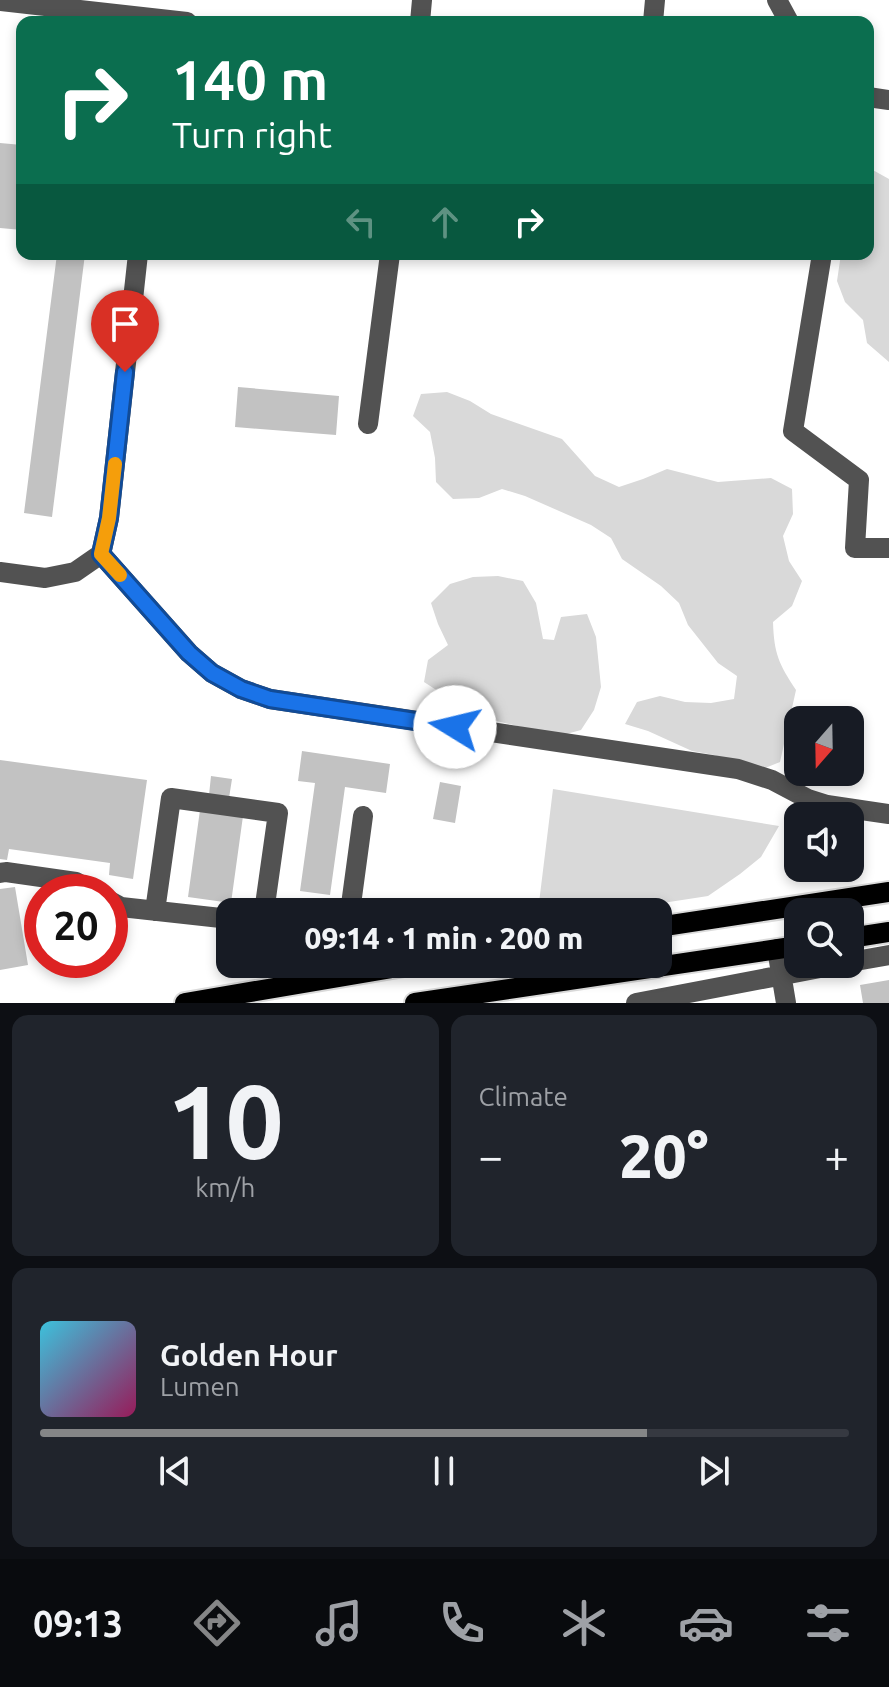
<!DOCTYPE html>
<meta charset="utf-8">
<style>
:root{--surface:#171b24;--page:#20242c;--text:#f1f3f6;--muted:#9ea1a6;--line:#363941;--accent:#858687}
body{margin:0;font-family:Ubuntu,sans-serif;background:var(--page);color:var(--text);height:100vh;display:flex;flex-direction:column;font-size:30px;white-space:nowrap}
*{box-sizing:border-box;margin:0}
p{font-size:26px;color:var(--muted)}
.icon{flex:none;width:44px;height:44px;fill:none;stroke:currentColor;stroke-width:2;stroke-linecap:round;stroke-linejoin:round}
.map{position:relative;height:1003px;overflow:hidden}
.panel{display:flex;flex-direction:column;gap:12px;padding:12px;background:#0d0f14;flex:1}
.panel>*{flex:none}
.banner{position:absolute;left:16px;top:16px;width:858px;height:244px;border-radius:16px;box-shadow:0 4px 12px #0003;background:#0b6e4f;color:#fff;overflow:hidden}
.needle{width:52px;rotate:200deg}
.controls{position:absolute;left:784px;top:706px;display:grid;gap:16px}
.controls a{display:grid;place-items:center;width:80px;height:80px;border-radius:16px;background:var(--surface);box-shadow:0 4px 12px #0003;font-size:40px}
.speed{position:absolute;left:24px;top:874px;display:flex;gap:16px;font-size:40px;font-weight:700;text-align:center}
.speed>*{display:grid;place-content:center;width:104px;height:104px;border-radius:50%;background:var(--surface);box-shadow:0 4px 12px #0003;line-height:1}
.speed .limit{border:12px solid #d22;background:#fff;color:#111}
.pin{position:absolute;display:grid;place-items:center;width:68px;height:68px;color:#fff;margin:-82px -34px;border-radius:50% 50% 50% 0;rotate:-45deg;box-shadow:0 0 8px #0007}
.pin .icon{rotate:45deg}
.me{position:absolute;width:88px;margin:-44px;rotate:279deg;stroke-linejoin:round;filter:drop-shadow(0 0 6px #0008)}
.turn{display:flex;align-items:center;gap:28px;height:168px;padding:0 24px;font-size:36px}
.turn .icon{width:104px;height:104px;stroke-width:2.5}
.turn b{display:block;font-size:56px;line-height:68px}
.lanes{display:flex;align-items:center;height:76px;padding:0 24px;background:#0003;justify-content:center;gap:40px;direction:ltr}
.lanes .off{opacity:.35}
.big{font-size:60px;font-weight:800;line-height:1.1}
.panel .card{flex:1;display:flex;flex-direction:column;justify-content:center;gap:12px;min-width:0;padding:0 28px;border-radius:16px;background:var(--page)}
.panel .dial{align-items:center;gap:0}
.dial b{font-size:104px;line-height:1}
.song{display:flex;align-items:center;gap:24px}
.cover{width:96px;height:96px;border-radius:12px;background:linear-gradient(135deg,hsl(190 70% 55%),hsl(330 70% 35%))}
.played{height:8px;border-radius:4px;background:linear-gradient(90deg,var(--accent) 75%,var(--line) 75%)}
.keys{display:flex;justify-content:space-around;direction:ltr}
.heat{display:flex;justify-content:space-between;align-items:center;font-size:44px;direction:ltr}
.panel .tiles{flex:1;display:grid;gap:12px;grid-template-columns:1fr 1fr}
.card:last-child{grid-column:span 2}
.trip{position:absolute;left:216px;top:898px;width:456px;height:80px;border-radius:16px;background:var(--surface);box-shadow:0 4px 12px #0003;font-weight:800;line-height:80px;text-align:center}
.tab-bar{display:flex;height:128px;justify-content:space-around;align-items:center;background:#090b0e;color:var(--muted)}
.tab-bar .icon{width:56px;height:56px}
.tab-bar .active{color:var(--accent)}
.tab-bar b{font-size:36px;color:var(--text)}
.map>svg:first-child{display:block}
</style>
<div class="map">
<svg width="889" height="1003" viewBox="0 0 889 1003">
<rect width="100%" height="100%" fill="#fff"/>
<path fill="#d9d9d9" d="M871,169l18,10v183l-22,-19 -4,-23 -18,-18 -8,-21 4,-27h27v-82z
M447,392l23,9 21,13 71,25 33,37 24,11 24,-8 24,-10 51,13 53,-4 21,11 1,25 -10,22 6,25 13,20 -10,25 -19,16c1,32 6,42 23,68l-16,72 -22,9 -44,-16 -22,-4 -44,-20 -23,-7 12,-22 23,-6 25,6 26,1 23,-4 3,-23 -19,-13 -30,-38 -9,-22 -18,-17 -39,-27 -11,-21 -20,-13 -66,-29 -23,-7 -23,9 -26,1 -17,-17 -1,-24 -5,-26 -17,-16 8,-22z
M498,576l25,5 13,22 7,36 11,1 7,-23 26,-3 9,23 5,50 -7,23 -13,20 -22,6 -100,-24 -15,-17 -20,-13 4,-22 20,-15 -10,-21 -7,-21 19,-19 23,-7z
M553,789l226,37 -18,31 -21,17 -32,22 -39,6 -72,9h-59z"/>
<path fill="#c2c2c2" d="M0,143l22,2v85l-22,-2z
M57,254h28l-33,263 -28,-4z
M238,387l101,9 -3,39 -101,-8z
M302,751l88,13 -4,29 -41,-6 -15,108 -30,-4 15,-108 -17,-2z
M0,760l147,20 -14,99 -24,-4 1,-12 -101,-14 -2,11 -7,-1z
M211,776l21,3 -3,19 -20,-3z
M440,782l21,4 -6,37 -22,-4z
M200,810l43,6 -12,87 -43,-6z
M15,887l13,78 -28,5v-81z
M889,980v23h-26l-3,-18z"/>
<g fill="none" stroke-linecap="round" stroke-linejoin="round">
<g stroke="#dbdbdb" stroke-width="24">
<path id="major" d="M658,927l231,-35
M850,938l39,-6
M185,1003l231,-39
M415,1003l383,-57"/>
</g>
<path stroke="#525252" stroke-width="20" d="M777,0l12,22
M0,1l187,21
M420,22l2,-22
M653,22l2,-22
M868,97l21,3
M822,254l-29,177 66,49 -4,68h34
M368,424l22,-170
M101,554l88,99 23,20 29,16 29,10 468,70 34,11 36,19 19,6 62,9
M0,572l45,6 30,-6 26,-18 8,-36 29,-264
M0,873l6,-1 70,10 18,10
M110,901l11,6 109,12
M155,911l16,-113 107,15 -14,99
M350,912l13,-96
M777,949l9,54
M850,962l39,-7
M636,1003l205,-39"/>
<use href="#major" stroke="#000" stroke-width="20"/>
</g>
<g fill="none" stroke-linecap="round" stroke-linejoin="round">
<g stroke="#114b97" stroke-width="20">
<path id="route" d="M125,372l-16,146 -8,36 88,99 23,20 29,16 29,10 185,28"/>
</g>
<use href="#route" stroke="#1a73e8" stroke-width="14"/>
<path stroke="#f59e0b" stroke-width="14" d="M115,464l-6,54 -8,36 19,21"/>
</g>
</svg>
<div class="controls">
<a><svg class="needle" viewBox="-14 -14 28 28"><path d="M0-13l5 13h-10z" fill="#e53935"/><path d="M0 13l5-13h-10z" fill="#9ea1a6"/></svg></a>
<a><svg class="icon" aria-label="sound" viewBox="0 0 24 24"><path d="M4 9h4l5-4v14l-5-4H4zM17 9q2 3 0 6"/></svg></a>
<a><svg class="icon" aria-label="search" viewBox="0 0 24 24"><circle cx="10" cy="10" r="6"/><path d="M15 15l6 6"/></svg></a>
</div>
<div class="speed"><div class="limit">20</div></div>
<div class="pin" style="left:125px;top:372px;background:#d93025"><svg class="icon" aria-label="arrive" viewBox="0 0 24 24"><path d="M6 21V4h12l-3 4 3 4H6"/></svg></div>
<svg class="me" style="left:455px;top:727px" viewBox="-20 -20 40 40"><circle r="19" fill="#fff"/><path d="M0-13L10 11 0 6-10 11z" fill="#1a73e8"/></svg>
<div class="trip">09:14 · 1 min · 200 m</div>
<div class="banner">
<div class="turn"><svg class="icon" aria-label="right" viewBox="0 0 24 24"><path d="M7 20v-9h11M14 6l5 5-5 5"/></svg><div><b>140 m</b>Turn right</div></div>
<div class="lanes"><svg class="icon off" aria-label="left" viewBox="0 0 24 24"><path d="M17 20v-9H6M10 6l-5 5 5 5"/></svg><svg class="icon off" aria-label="ahead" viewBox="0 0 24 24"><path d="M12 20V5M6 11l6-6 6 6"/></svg><svg class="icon" aria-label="right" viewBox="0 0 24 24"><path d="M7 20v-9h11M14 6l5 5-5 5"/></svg></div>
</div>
</div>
<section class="panel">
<div class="tiles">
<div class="card dial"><b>10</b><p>km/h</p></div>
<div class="card"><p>Climate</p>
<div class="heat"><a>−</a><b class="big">20°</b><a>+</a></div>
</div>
<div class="card">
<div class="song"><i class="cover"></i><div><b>Golden Hour</b><p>Lumen</p></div></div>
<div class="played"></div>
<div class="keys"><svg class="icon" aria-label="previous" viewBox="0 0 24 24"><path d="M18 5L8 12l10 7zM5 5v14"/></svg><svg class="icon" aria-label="pause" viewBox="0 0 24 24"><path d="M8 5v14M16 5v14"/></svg><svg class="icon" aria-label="next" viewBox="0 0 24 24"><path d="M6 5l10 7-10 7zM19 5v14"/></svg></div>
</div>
</div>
</section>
<nav class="tab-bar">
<b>09:13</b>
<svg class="icon active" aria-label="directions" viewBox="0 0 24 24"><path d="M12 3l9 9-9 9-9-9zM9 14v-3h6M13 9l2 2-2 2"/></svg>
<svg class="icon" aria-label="music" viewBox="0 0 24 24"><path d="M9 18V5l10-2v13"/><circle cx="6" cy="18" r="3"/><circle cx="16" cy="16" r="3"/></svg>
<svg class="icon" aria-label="phone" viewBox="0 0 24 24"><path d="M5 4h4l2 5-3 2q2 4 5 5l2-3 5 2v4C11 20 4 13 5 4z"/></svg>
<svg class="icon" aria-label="climate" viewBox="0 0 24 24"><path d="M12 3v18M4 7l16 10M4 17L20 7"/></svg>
<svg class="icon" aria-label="car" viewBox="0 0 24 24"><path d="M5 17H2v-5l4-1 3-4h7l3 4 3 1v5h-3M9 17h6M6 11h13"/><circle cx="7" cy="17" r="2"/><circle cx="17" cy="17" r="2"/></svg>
<svg class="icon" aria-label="filters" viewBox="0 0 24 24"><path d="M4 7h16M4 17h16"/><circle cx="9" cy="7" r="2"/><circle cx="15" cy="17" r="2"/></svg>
</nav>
